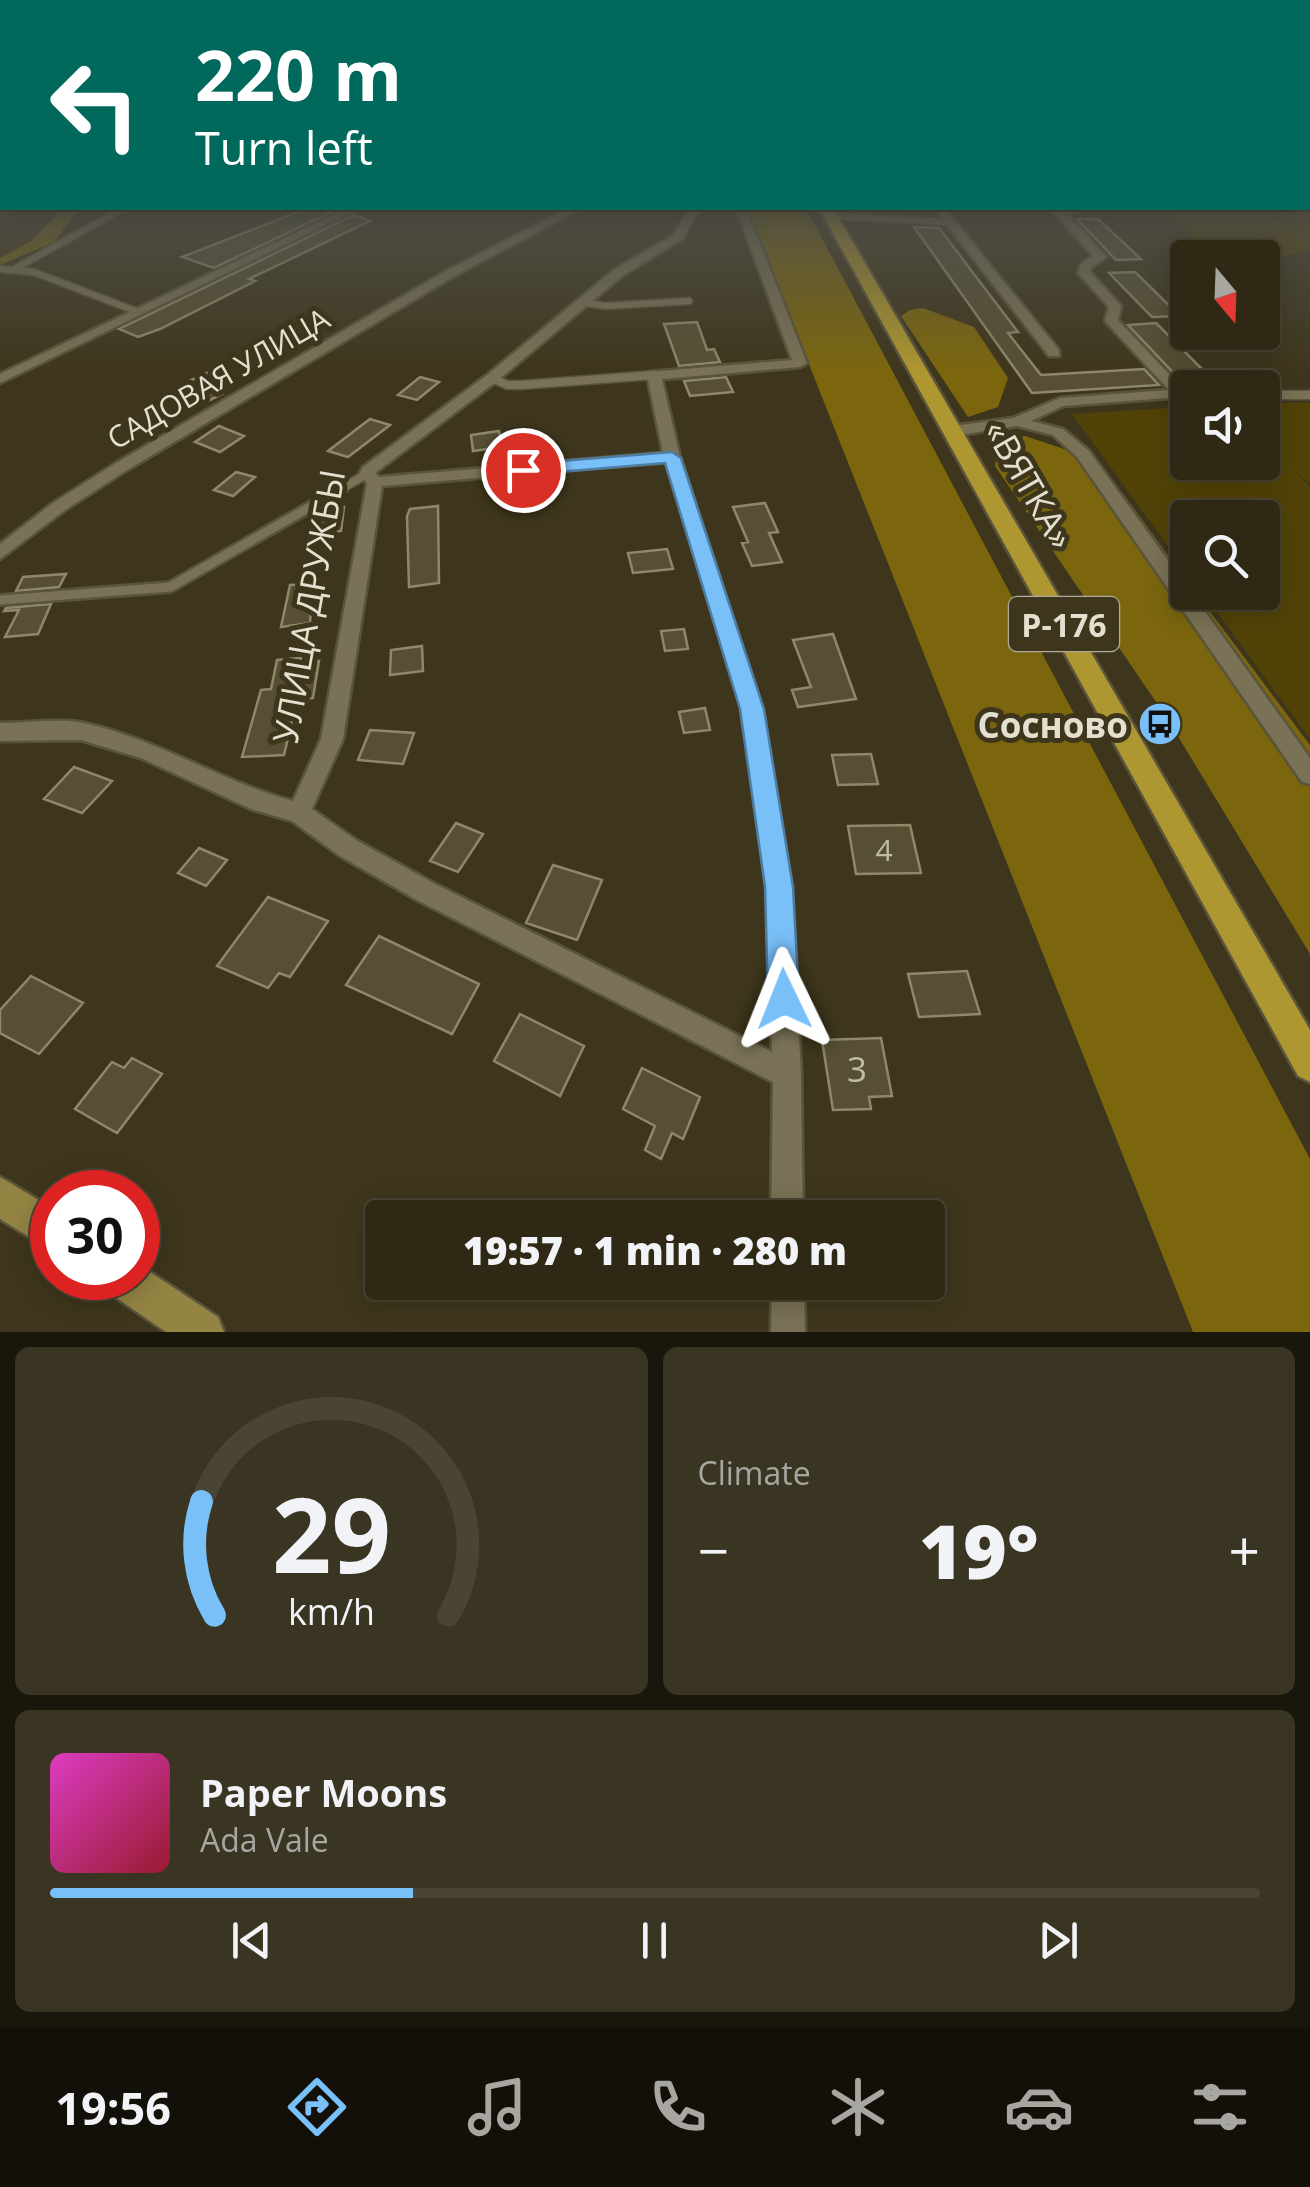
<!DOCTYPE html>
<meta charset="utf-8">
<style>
:root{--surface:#2e2815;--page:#3a3422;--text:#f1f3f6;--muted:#a7a6a0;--line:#494434;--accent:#79bff8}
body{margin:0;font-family:"Open Sans",sans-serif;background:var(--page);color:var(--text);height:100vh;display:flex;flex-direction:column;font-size:38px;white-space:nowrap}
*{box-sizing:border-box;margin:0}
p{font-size:32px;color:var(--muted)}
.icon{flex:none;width:55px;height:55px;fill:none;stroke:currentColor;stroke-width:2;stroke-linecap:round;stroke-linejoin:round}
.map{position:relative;height:1332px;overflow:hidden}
.side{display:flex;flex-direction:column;gap:15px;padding:15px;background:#19160c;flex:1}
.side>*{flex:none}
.top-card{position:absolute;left:0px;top:0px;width:1310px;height:210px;box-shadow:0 5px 25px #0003,0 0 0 2px var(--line);background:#00695c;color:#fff;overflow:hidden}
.needle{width:65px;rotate:161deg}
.buttons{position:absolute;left:1170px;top:240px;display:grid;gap:20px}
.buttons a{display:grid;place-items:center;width:110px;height:110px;border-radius:10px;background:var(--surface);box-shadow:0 5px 25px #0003,0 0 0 2px var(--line);font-size:50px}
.speed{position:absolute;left:30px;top:1170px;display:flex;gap:20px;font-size:50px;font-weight:700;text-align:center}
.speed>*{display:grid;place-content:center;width:130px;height:130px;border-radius:50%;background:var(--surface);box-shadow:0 5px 25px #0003,0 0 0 2px var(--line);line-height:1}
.speed .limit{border:15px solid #d22;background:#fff;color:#111}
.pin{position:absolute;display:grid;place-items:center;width:85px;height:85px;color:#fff;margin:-42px;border:5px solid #fff;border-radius:50%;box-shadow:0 2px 10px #0007}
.me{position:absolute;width:110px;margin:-55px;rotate:358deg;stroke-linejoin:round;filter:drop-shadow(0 0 8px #0008)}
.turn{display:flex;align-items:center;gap:35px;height:210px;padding:0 30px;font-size:45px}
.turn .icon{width:130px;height:130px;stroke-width:2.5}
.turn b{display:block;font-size:70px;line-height:85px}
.big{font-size:75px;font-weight:800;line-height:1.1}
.side .card{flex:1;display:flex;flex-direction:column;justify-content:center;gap:15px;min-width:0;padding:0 35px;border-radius:15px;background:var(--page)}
.side .dial{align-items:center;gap:0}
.dial svg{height:260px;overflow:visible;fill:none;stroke:var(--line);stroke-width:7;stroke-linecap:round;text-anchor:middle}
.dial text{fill:var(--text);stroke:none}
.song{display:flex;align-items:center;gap:30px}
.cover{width:120px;height:120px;border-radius:15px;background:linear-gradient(135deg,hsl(310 70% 55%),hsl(350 70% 35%))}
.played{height:10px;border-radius:5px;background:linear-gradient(90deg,var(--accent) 30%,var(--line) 30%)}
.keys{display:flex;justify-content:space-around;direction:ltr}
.heat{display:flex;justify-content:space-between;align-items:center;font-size:55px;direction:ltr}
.side .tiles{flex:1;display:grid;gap:15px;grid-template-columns:1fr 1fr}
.card:last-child{grid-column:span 2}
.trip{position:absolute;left:365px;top:1200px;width:580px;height:100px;border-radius:10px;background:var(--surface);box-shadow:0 5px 25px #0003,0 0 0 2px var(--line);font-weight:800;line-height:100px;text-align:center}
.menu{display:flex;height:160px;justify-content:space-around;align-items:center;background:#121008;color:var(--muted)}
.menu .icon{width:70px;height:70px}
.menu .active{color:var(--accent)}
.menu b{font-size:45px;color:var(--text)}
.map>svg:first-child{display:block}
</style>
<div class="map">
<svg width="1310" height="1332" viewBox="0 0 1310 1332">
<rect width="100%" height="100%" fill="#3e361c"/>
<path fill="#514307" d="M1308,185l2,65 -47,11 -1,-3 -52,-1 -43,-49h141z
M1263,403h47v81l-15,-13 15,16v252l-107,-146 59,-1v-74h-74l-1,54 -115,-158 115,-7 1,55h74z"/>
<path fill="#7b660e" d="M63,208h16l-25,34 -54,23v-7l31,-17z
M747,208h59l504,951v173h-117z
M923,308l51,19 34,51 -10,29 -30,10 -67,-101 9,-6z
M1025,436l45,15 53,43 64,87 1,11 8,1 114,152v209l-145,-239 -170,-249 4,-26z"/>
<path fill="#564f33" stroke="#8f876a" stroke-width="2.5" d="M308,208l28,2 -122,58 -32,-11z
M354,215l16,6 -121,58 6,2 -95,48 -22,8 -19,-8z
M1077,219h21l43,40 -25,1z
M914,227l25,1 79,104 -10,1 33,42 103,-6 15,16 -127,8z
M1135,272l45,44 -28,1 -43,-44z
M697,322l10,28 7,-1 6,13 -41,4 -15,-42z
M1156,323l59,59 -32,1 -55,-58z
M209,372l21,11 -16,7 8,4 -18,9 -28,-16z
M420,377l19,5 -22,18 -19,-5z
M726,377l7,15 -43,4 -6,-15z
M370,419l20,6 -42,32 -20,-6z
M219,426l25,10 -24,16 -25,-10z
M499,431l3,16 -29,4 -2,-16z
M236,472l19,5 -22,19 -19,-6z
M765,503l13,29 -9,1 13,29 -30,4 -10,-23 6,-1 -15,-35z
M438,506l1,77 -30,4 -2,-71 3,-7z
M344,507l-3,24 -31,4 3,-20 10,-6z
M667,549l6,20 -40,4 -5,-20z
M66,574l-7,13 -43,4 7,-14z
M313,584l-3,39 -29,4 9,-42z
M51,604l-13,30 -33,3 14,-27 -15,1 2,-3z
M684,629l4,20 -23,2 -4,-20z
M833,634l23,65 -58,8 -6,-17 19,-3 -18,-47z
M422,646l1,25 -33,4 1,-25z
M301,658l-1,5 19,-2 -6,37 -16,2 -13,55 -42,2 19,-67 10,-1 6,-29z
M705,708l5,22 -26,3 -5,-21z
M370,730l44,3 -11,31 -45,-4z
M871,754l7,30 -40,1 -6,-30z
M74,767l38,14 -30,32 -38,-14z
M456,823l27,11 -25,38 -28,-11z
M910,825l11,48 -65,1 -8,-48z
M199,848l28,12 -21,26 -28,-13z
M553,865l49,15 -25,60 -51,-17z
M268,897l60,24 -38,56 -11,-4 -11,15 -51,-22z
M379,936l100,48 -27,50 -106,-49z
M967,971l13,43 -61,3 -11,-43z
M31,976l52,27 -44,51 -39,-21v-23z
M520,1014l64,32 -24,50 -66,-35z
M881,1038l11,58 -23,1 2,12 -38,1 -11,-70z
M132,1058l30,16 -45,59 -42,-24 37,-47 12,6z
M642,1068l58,29 -17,42 -11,-6 -11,26 -16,-9 10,-24 -32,-17z"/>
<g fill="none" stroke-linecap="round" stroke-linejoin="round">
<g stroke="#5a543c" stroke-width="9">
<path id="lane-far2" d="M831,216l119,6
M16,268l108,-60
M0,269l34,3 104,40
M585,303l21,3 83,-5"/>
</g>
<g stroke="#5a543c" stroke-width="11">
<path id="lane-far1" d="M492,378l15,7h14l133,-10
M1262,395h48
M339,490l28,-16"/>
</g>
<g stroke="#5a543c" stroke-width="14">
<path id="lane" d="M0,600l170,-13 173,-99"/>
</g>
<g stroke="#5a543c" stroke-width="5">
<path id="street" d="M348,208h12l-360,175v-9z
M570,208h12l-126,67 -329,195 -62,40 -65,49v-15l53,-41 63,-40 332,-193z
M690,208h10l-18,31 -60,37 -125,105 -122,92 4,4 284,-24 -16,-78 2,-3 143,-12 -56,-152h10l61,155 -7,4 -138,12 18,78 82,252 29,178 10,187 2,144h-32l2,-136 -356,-182 -77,-44 -48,-35 -41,-12 -110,-51 -60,-18 -81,1v-18c27,0 59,-5 84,0 74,16 137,59 209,78l28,-62 46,-256 -8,-9 4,-7 124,-92 127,-105 60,-35zM666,462l76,247 25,178 5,165 -337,-168 -79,-44 -44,-31 31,-70 39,-253z
M934,208h10l115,142v6h-10z
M1067,208h22l-22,6 39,43 -15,11 -1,4 31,34 -3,14 69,73 -7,4 -117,9 -32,15 32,8 26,22 99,137v4h3l119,166v26l-8,-2 -225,-325 -24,-22 -36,-9 -64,10 -8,-5 8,-5 60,-8 47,-20 109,-8 -64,-69 4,-14 -31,-34 3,-9 12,-8 -39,-44z
M772,1282h32l1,50h-34z"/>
</g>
<g stroke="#5a543c" stroke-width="5">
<path id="secondary" d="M0,1177l52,31v43l-52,-32z
M138,1264l80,53 6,15h-58l-58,-40 -6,-14h36z"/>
</g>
<g stroke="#5a543c" stroke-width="5">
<path id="primary" d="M819,208h14l477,822v52l-12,-6z"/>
</g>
<use href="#lane-far2" stroke="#7a7256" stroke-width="6"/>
<use href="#lane-far1" stroke="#7a7256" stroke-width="8"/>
<use href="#lane" stroke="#7a7256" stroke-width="9"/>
<use href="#street" fill="#7a7256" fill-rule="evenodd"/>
<use href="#secondary" fill="#948443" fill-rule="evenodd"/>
<use href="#primary" fill="#ae9630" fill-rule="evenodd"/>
</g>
<linearGradient id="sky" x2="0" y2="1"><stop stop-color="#221e0f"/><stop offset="0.5" stop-color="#52524b"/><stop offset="1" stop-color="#52524b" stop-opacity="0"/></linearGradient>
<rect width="1310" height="372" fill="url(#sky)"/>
<path fill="#79bff8" stroke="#4f7ca1" stroke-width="2.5" d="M672,452l9,6 83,251 29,178 6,112 -4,11 -11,5 -11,-5 -5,-11 -3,-112 -25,-178 -75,-246 -142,12 -9,-5 9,-6z"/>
<defs>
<g id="bus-disc" transform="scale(2.25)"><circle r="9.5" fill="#79bff8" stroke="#3e361c"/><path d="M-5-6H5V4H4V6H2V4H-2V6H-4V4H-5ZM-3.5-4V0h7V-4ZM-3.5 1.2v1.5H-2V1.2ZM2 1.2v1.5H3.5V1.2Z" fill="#111"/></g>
</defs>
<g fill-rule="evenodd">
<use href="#bus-disc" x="1160" y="724"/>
</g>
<g text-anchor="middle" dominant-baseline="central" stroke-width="10" stroke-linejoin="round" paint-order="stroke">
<g font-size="30" fill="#e4e0d0" stroke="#3e361c">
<text transform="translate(218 378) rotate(-30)">САДОВАЯ УЛИЦА</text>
</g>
<g font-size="30" fill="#c0bca9">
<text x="884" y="849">4</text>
</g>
<rect fill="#3e361c" stroke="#b2ad9a" stroke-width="2.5" x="1009" y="597" width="110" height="54" rx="8"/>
<g font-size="32" font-weight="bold" fill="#e4e0d0">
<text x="1064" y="624">Р-176</text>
</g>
<g font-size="35" fill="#e4e0d0" stroke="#3e361c">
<text transform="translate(1030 484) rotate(60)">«ВЯТКА»</text>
<text transform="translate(308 606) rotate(-80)">УЛИЦА ДРУЖБЫ</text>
</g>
<g font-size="35" font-weight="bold" fill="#e4e0d0" stroke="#3e361c" text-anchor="end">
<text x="1128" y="724">Сосново</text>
</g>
<g font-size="35" fill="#c0bca9">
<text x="857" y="1068">3</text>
</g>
</g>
</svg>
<div class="buttons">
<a><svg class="needle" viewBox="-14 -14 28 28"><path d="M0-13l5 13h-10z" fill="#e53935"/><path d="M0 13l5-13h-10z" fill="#a7a6a0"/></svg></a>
<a><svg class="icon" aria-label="sound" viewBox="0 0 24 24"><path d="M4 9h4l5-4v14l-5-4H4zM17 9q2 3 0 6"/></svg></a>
<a><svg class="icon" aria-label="search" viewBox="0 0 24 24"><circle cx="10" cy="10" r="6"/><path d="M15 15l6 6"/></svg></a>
</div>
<div class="speed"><div class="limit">30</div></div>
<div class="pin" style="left:523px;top:470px;background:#d93025"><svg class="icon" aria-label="arrive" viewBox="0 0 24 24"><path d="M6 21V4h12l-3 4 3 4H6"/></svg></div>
<svg class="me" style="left:784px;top:999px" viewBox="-20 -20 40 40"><path d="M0-17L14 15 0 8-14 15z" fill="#79bff8" stroke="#fff" stroke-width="4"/></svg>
<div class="trip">19:57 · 1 min · 280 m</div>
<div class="top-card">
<div class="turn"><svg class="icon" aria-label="left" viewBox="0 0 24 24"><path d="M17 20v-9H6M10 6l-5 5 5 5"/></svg><div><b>220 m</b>Turn left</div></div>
</div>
</div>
<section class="side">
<div class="tiles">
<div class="card dial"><svg viewBox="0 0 100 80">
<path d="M14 69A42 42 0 1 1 86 69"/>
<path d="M14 69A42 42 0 0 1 10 34" stroke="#79bff8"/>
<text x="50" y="56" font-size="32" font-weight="700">29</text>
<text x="50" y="72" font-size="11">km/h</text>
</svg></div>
<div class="card"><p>Climate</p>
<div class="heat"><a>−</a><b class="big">19°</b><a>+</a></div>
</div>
<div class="card">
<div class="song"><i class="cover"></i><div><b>Paper Moons</b><p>Ada Vale</p></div></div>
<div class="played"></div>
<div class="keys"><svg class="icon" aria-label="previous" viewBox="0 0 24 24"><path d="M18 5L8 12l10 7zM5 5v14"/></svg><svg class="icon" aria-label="pause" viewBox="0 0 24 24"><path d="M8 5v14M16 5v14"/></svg><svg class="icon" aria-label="next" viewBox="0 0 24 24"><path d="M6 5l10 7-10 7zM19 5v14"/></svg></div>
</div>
</div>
</section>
<nav class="menu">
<b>19:56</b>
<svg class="icon active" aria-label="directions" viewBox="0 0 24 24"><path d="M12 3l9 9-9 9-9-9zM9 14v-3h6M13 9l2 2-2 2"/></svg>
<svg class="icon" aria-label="music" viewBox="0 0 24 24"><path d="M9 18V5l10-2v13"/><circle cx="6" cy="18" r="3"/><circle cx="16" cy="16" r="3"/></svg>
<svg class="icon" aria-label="phone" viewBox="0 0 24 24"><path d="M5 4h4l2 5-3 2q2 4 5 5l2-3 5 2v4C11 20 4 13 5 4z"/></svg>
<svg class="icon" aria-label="climate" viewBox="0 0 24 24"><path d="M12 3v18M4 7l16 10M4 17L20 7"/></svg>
<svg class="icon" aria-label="car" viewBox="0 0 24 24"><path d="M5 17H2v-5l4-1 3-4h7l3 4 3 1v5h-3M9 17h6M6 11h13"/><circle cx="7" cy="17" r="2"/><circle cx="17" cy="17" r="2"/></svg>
<svg class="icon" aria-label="filters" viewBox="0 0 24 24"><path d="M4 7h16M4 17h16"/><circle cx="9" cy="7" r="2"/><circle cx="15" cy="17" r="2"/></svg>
</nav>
